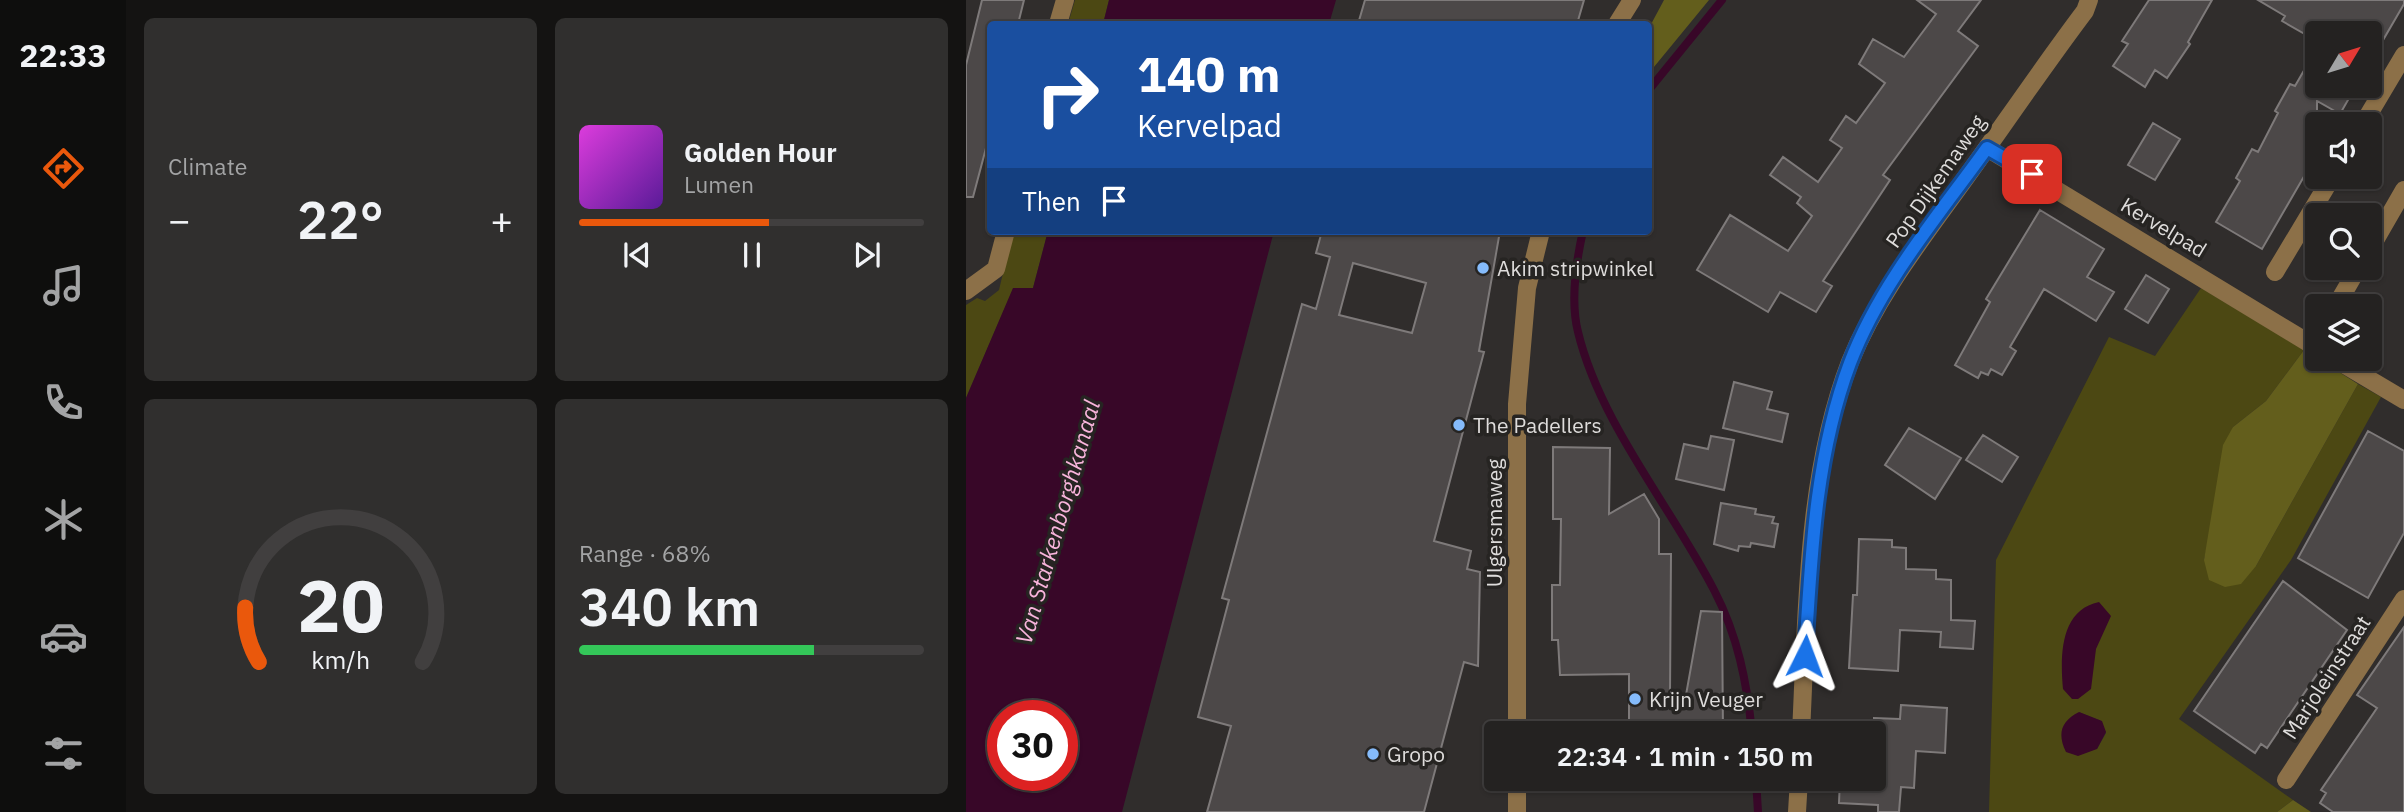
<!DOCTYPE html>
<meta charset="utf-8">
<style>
:root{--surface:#242221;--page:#302f2e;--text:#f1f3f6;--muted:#a3a4a5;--line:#413f3f;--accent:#ea580c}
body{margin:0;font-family:"IBM Plex Sans",sans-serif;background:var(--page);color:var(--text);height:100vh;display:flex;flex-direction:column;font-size:26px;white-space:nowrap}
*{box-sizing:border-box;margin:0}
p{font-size:23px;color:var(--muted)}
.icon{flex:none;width:38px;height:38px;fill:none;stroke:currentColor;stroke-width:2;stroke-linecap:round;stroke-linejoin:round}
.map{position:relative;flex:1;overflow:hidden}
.drawer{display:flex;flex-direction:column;gap:18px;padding:18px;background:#141312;width:840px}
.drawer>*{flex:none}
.top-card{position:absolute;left:21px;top:21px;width:665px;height:214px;border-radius:7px;box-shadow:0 2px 5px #0004,0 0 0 2px var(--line);background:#1a4fa0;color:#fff;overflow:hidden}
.needle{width:46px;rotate:52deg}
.tools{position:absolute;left:1339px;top:21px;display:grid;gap:14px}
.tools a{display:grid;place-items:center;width:77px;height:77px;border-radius:7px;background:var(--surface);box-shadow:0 2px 5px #0004,0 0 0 2px var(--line);font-size:35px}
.speed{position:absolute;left:21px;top:700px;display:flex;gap:14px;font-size:35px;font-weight:700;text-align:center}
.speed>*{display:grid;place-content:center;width:91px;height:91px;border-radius:50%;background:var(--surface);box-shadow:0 2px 5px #0004,0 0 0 2px var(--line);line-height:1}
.speed .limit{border:10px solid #d22;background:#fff;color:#111}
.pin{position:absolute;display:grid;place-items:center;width:60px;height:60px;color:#fff;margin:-30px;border-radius:14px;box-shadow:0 4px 10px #0006}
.me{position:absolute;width:77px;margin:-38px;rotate:3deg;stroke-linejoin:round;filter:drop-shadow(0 0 5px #0008)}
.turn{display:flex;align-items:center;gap:24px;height:147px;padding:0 35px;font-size:32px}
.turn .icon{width:91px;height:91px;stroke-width:2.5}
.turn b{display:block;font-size:49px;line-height:60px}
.then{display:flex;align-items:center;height:66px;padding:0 35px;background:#0003;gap:14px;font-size:26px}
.big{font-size:52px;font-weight:600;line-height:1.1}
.drawer .widget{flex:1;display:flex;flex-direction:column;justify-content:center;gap:10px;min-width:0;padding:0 24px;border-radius:10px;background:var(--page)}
.drawer .dial{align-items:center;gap:0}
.dial svg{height:182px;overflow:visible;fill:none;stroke:var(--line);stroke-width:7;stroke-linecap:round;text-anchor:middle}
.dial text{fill:var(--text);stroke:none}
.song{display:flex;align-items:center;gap:21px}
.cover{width:84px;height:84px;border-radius:10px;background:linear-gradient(135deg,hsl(300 70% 55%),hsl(270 70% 35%))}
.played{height:7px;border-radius:4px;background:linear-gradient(90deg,var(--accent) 55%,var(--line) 55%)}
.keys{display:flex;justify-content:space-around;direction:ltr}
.heat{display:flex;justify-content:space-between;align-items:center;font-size:38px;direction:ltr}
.charge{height:10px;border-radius:5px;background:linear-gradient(90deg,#34c759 68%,var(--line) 0)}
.drawer .tiles{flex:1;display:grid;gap:18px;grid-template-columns:repeat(2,1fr)}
.trip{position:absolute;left:518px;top:721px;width:402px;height:70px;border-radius:7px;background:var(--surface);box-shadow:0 2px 5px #0004,0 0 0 2px var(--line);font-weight:600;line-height:70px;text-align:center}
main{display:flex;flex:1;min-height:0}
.tab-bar{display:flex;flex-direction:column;width:126px;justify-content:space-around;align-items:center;background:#0e0e0d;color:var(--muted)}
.tab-bar .icon{width:49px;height:49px}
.tab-bar .selected{color:var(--accent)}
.tab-bar b{font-size:32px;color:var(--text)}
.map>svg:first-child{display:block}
</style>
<main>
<nav class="tab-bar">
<b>22:33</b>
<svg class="icon selected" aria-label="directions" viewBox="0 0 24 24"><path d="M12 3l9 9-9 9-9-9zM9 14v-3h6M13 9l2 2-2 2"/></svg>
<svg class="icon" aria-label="music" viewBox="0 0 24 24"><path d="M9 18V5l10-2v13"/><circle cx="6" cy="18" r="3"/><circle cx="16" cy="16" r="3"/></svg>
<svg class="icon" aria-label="phone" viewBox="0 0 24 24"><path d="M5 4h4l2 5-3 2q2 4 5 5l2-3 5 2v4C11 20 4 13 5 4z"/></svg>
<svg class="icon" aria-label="climate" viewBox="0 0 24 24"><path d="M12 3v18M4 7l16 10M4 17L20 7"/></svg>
<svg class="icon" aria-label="car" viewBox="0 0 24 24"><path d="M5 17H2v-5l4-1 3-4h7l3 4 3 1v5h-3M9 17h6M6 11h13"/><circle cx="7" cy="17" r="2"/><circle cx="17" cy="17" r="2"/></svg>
<svg class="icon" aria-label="filters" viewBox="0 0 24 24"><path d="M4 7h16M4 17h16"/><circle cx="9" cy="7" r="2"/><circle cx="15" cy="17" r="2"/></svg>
</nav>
<section class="drawer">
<div class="tiles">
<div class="widget"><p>Climate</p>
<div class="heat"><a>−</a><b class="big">22°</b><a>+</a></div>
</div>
<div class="widget">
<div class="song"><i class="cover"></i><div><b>Golden Hour</b><p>Lumen</p></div></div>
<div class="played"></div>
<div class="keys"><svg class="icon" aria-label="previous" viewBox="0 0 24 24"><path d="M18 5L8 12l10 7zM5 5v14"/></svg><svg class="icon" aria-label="pause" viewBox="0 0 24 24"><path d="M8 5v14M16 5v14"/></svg><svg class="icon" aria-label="next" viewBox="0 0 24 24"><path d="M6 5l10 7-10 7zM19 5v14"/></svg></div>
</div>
<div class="widget dial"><svg viewBox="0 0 100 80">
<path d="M14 69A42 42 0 1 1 86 69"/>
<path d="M14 69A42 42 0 0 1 8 45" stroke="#ea580c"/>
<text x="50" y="56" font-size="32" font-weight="700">20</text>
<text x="50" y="72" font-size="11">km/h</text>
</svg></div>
<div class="widget"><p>Range · 68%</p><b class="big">340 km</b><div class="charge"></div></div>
</div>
</section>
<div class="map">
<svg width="1438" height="812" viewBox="0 0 1438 812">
<rect width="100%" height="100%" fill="#302d2c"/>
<path fill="#4c4813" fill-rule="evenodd" d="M109,0h34l-6,24h-35z
M47,231l21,4 1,-4h13l-15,57 -20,1 -47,109v-93l11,-7 8,3 14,-11z
M1235,288l103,62 -38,51 -33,26 -29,133 52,6 102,-182 23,13 -90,163 -112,159 114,81 -16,12h-288l7,-252 113,-223 46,19zM1113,712l22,9 5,12 -9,16z"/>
<path fill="#635e1c" d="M698,0h45l-60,73v-45z
M1338,350l54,34 -102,182 -15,18 -16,3 -16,-7 -5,-20 19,-115 10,-18 33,-26z
M1327,800l18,12h-34z"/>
<path fill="#380728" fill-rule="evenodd" d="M143,0h227l-7,24h-226z
M82,231h226l-152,581h-156v-414l47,-110h20zM37,716h59v59h-59z
M1133,602l12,14 -15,33 -5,40 -13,10h-6l-9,-10c-3,-33 -3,-79 36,-87z
M1113,712l23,9 4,11 -9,17 -19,7 -12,-4c-9,-18 -5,-31 13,-40z"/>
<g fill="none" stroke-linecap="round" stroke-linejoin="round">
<path stroke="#380728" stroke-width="8" d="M682,91l74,-91
M617,231c-7,31 -13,69 -5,101 22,91 93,175 136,258 24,46 33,93 38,143
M790,779l2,33"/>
</g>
<path fill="#4c4848" stroke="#7e7a7a" stroke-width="2" fill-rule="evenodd" d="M16,0h42l-6,24h-28v109l-17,64h-7v-132z
M399,0h219l-7,24h-219z
M951,0h64l-23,31 20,15 -95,129 7,5 -67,101 9,5 -16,26 -36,-20 -12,20 -71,-42 33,-55 58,36 24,-35 -15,-13 4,-6 -31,-22 13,-18 35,25 24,-34 -12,-8 16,-24 10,7 29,-40 -26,-19 14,-25 31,18 32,-43z
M1183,0h63l-24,42 2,2 -23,34 -12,-8 -10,17 -32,-21 15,-22 -6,-3z
M1292,0h146v4l-25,43 -9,-6v-8h-67l-21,-12 3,-5z
M1351,48v38h39l-16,28 -23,-13v53l-55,95 -46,-27 24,-41 -4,-3 16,-29 6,3 20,-39 -3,-2 15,-27 5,2z
M1187,123l27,16 -25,41 -27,-15z
M1074,210l64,39 -17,28 27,15 -18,29 -52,-32 -34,58 6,4 -14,24 -11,-6 -3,6 -7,-3 -3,6 -23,-13 35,-63 -4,-3z
M356,231h178l-21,120 5,1 -50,189 37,10 -4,18 13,3 -2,94 -14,-4 -40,150h-217l24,-86 -33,-9 31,-117 -7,-2 80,-294 14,5 14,-52 -14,-4zM387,263l73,20 -14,50 -73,-18z
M1180,275l23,14 -21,34 -23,-14z
M768,382l38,10 -5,17 21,5 -6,28 -59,-14z
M943,428l52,30 -26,41 -50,-34z
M1402,431l36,20v82l-36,65 -70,-40z
M1017,435l35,22 -16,25 -36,-22z
M745,436l23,4 -10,50 -48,-11 8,-35 24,5z
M587,447l57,1 -1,66 35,-20 15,25v35h12l-1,139 16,2 15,-84 21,1 1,121h-94v-59l-69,1 -2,-35h-6v-55h8l1,-66h-8z
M755,503l35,6 -1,5 19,3 -2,6 6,1 -4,23 -23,-4 -1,4 -11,-1 -1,5 -24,-7z
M893,539l33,1v7l14,1v21l30,1v9l15,1v40l24,1 -2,28 -33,-2 1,-15 -41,-2 -2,41 -49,-3 4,-73h4z
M1317,581l64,49 -80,118 -6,-4 -6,9 -61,-42z
M1438,627v185h-71l-13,-9 6,-10 -5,-3 56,-82 -20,-13z
M935,705l46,3 -2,45 -29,-2 -2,37 -13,-1 -2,25h-21v-7l-39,-2 1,-24h34v-61l26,1z"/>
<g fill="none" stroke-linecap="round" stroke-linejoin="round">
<path stroke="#8c7048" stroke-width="18" d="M92,24l7,-24
M651,24l15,-24
M1397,124l41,-69
M1021,148l330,200
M1404,249l34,-59
M1309,272l57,-95
M0,291l30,-22 10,-38
M1370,306l22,-38
M1369,359l69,41
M551,733v-329l10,-116 14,-57
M835,733c6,-120 5,-257 49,-371 26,-65 71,-122 112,-179 41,-57 80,-115 123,-172l4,-11
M551,779v33
M1320,780l118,-181
M831,812l2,-33"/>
</g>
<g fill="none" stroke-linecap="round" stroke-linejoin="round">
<g stroke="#114b97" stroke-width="18">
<path id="route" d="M839,656c6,-98 10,-200 45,-293 30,-79 88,-147 137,-215l45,26"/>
</g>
<use href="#route" stroke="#1a73e8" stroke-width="12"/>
</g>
<g fill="#85bbfb" stroke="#262422" stroke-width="2.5">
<circle cx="517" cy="268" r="7"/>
<circle cx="493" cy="425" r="7"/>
<circle cx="669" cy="699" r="7"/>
<circle cx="407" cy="754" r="7"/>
</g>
<g text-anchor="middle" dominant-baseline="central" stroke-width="7" stroke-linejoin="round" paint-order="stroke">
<g font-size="21" fill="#dedcdb" stroke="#262422">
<text transform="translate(969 181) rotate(-55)">Pop Dijkemaweg</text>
<text transform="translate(1198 227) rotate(31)">Kervelpad</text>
<text transform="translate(528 523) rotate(-90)">Ulgersmaweg</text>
<text transform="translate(1360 677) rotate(-57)">Marjoleinstraat</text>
</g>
<g font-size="21" fill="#dedcdb" stroke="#262422" text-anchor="start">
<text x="531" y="268">Akim stripwinkel</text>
<text x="507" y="425">The Padellers</text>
<text x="683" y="699">Krijn Veuger</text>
<text x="421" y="754">Gropo</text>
</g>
<g font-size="23" font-style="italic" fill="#f8b4db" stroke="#262422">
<text transform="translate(91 522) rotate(-74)">Van Starkenborghkanaal</text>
</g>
</g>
</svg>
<div class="tools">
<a><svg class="needle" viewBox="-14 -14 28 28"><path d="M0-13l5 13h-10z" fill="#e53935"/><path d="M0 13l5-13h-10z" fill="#a3a4a5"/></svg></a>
<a><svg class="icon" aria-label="sound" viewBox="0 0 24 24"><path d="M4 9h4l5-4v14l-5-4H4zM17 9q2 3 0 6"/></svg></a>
<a><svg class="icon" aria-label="search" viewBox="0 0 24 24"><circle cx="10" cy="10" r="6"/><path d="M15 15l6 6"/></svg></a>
<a><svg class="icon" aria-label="layers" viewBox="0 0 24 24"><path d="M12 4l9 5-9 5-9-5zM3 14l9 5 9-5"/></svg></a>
</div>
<div class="speed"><div class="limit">30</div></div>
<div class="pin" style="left:1066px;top:174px;background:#d93025"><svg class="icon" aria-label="arrive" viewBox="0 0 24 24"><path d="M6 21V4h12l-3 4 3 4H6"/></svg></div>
<svg class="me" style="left:839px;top:656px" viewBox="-20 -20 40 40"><path d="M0-17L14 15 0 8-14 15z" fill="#1a73e8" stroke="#fff" stroke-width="4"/></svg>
<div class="trip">22:34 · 1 min · 150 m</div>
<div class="top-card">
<div class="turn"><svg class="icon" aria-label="right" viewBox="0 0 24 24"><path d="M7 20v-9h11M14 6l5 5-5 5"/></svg><div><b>140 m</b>Kervelpad</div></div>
<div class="then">Then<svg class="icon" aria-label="arrive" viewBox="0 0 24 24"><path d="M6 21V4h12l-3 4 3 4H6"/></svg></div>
</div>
</div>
</main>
